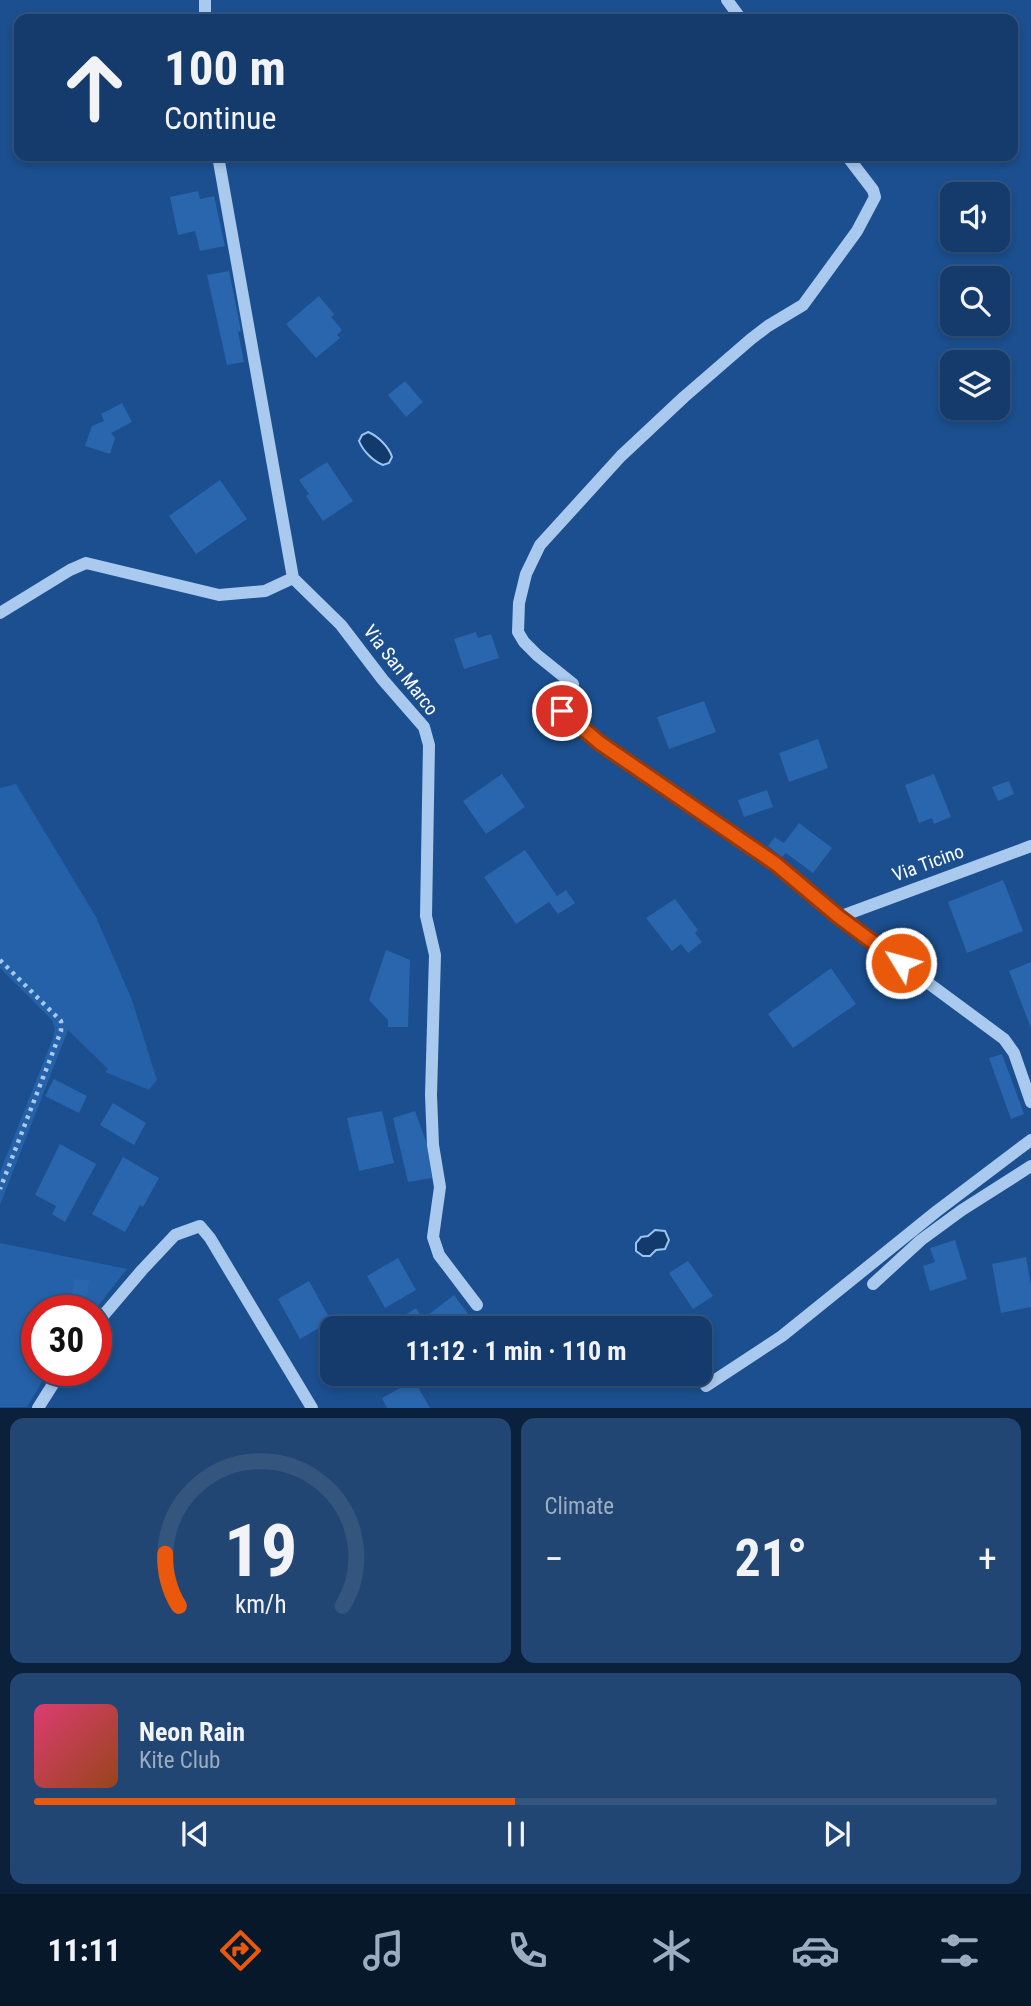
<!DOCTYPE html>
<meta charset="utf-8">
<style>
:root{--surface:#143b6b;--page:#214673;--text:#f1f3f6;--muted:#9dadc1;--line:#33557e;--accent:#ea580c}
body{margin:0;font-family:"Roboto Condensed",sans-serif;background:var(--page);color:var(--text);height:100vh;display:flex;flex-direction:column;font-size:26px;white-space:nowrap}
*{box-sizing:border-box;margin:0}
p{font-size:23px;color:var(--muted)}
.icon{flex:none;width:38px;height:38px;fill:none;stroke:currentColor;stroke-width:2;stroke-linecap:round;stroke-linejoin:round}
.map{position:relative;height:1408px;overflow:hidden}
.sheet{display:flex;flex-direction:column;gap:10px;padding:10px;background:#0b203b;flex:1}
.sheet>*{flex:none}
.guide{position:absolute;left:14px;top:14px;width:1004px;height:147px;border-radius:14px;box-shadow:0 4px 10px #0003,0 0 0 2px var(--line);background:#143b6b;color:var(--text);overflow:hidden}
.buttons{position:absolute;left:940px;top:182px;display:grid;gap:14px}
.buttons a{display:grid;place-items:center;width:70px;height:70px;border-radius:14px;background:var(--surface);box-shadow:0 4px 10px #0003,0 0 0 2px var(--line);font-size:35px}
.speed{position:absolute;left:21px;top:1295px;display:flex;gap:14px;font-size:35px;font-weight:700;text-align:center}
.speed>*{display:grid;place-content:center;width:91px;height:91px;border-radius:50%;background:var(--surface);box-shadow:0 4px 10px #0003,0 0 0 2px var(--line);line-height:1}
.speed .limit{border:10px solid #d22;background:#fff;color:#111}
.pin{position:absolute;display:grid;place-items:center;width:60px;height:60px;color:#fff;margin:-30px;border:4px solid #fff;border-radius:50%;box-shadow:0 2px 7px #0007}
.me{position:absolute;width:77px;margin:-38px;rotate:307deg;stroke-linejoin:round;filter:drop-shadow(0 0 5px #0008)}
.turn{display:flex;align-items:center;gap:24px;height:147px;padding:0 35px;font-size:32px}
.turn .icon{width:91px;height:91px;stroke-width:2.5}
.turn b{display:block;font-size:49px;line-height:60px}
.big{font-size:52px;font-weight:700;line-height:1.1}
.sheet .tile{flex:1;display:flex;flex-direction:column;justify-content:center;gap:10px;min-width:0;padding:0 24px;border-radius:14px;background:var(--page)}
.sheet .dial{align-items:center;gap:0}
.dial svg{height:182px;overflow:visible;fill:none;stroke:var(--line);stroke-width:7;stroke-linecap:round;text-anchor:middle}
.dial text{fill:var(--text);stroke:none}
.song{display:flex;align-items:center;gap:21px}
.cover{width:84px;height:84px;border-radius:10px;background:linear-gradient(135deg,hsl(340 70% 55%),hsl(20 70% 35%))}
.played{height:7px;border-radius:4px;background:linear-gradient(90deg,var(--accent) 50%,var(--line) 50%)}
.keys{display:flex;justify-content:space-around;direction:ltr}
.heat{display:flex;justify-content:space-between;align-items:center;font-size:38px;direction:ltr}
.sheet .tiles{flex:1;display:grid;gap:10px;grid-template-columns:1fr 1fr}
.tile:last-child{grid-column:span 2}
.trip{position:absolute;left:320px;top:1316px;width:392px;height:70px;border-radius:14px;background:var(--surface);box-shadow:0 4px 10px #0003,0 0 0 2px var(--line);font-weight:700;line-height:70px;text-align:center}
.tabs{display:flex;height:112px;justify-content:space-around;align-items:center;background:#08182b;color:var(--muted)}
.tabs .icon{width:49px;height:49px}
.tabs .selected{color:var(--accent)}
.tabs b{font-size:32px;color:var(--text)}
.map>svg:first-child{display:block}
</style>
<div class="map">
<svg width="1031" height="1408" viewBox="0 0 1031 1408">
<rect width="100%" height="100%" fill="#1b4f8f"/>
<path fill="#2461a8" d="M16,784l80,133 36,83 25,80 -8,10 -44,-18 3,-3 -40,-39 -68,175v-33l53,-134 2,-10 -4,-9 -51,-51v-180z
M0,1243l127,26 -33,42h-57v59h12l-22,37h-27z"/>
<path fill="#123a6d" stroke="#9cc4f0" stroke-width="2" d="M368,432c10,4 21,15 24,25l-3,6 -6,2c-10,-4 -20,-14 -24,-24l3,-6z
M655,1230l10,1 4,9 -4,9 -9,1 -6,6h-7l-7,-5v-8l5,-6 7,-1z"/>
<path fill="#2a66ad" d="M198,191l2,8 14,-3 11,50 -25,5 -5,-20 -17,4 -8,-38z
M229,271l12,60 -3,1 6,30 -17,3 -20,-90z
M319,296l15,18 -3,3 11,13 -5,5 3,3 -24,20 -30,-34z
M405,381l18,21 -17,15 -18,-22z
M122,403l10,19 -21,11 4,5 -5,16 -25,-8 7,-20 12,-5 -3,-7z
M327,462l26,39 -30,20 -17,-25 3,-2 -10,-14z
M220,480l27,39 -51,35 -27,-38z
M476,632l2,6 13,-4 8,24 -35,11 -10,-30z
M704,701l12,31 -47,17 -12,-32z
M818,739l10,29 -39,14 -10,-29z
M502,774l23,33 -39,27 -23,-33z
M934,774l17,43 -17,7 -2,-6 -13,5 -14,-38z
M1009,781l5,13 -16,7 -6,-14z
M767,790l6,17 -29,10 -6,-17z
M799,823l33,25 -19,25 -27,-20 -4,4 -14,-11 7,-9 9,6z
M525,850l32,46 9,-6 9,13 -17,11 -9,-12 -33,22 -32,-47z
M1003,880l20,51 -56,22 -19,-51z
M675,899l23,31 -3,3 7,9 -14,11 -7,-9 -9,7 -26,-33z
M386,950l24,10 -2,67h-20v-7l-19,-20z
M1031,962v66l-22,-57z
M831,968l25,36 -63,44 -25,-34z
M1002,1054l22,60 -13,5 -22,-61z
M54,1079l33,17 -8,17 -34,-17z
M113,1103l33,20 -12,22 -34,-20z
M382,1111l12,52 -35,8 -12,-53z
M415,1111l12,33 5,34 -24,4 -15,-64z
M60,1144l36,20 -31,58 -13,-8 4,-8 -21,-11z
M123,1157l36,21 -16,29 -3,-2 -15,27 -33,-18z
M955,1240l12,39 -37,12 -7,-25 12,-4 -5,-14z
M1026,1257l5,29v21l-30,6 -9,-49z
M398,1258l18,32 -31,18 -18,-32z
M688,1261l25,35 -20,13 -24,-36z
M74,1279l15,1 -3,25 -15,-2z
M309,1281l22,40 -31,18 -22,-40z
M454,1295l17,23 -14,10h-19l-10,-13z
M416,1308l12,20h-45l6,-3z
M406,1374h18l-10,6 16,28h-43l-5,-10 29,-16z"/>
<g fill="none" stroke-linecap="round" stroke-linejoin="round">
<path stroke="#a9c9ee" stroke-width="4.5" stroke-dasharray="3.5 5" stroke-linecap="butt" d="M0,960l61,61v10l-61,158"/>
<path stroke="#a9c9ee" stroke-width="12" d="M727,0l14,19
M205,19v-19
M218,156l75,422 48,47 42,55 41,47 5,18 -3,171 9,39 -4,140 2,50 7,42 -7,50 6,18 38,50
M847,156l26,34 2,7 -18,34 -54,74 -35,21 -17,13 -67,58 -63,59 -81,89 -14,29 -7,29 -1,29 6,10 13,13 36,29 -11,27 38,32 176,121 63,53 165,122 10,14 17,49
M0,613l70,-43 16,-7 133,32 46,-4 28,-13
M839,917l192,-71
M873,1284l48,-44 41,-30 69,-44
M96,1324l46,-54 33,-35 25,-9 10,12 102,170
M706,1386l76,-50 155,-125 94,-71
M38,1408l24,-38"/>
</g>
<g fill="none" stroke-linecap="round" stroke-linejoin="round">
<g stroke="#983908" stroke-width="18">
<path id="route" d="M562,711l38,32 176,121 63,53 62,46"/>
</g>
<use href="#route" stroke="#ea580c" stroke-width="12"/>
</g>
<g text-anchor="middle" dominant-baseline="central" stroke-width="7" stroke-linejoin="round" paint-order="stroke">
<g font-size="19" fill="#fff" stroke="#1b4f8f">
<text transform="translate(401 670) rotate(52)">Via San Marco</text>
<text transform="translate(928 863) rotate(-20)">Via Ticino</text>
</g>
</g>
</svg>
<div class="buttons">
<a><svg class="icon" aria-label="sound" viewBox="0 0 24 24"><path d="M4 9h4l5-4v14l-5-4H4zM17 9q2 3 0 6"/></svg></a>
<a><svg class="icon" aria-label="search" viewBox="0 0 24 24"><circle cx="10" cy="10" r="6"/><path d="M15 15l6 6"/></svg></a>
<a><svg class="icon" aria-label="layers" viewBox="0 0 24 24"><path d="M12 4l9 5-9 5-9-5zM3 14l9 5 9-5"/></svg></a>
</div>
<div class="speed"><div class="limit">30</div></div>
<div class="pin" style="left:562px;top:711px;background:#d93025"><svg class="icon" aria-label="arrive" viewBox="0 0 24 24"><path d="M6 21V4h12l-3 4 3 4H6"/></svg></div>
<svg class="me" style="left:901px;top:963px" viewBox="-20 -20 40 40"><circle r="17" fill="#ea580c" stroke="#fff" stroke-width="3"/><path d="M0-11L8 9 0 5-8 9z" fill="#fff"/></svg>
<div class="trip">11:12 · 1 min · 110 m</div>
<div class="guide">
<div class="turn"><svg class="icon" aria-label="ahead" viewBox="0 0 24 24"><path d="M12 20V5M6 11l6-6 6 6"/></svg><div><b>100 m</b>Continue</div></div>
</div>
</div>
<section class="sheet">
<div class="tiles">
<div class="tile dial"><svg viewBox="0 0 100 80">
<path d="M14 69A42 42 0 1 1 86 69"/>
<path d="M14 69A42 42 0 0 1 8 46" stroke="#ea580c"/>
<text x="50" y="56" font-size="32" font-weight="700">19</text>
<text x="50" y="72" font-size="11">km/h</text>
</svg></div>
<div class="tile"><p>Climate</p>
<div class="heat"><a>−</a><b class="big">21°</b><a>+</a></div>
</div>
<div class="tile">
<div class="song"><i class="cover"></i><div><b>Neon Rain</b><p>Kite Club</p></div></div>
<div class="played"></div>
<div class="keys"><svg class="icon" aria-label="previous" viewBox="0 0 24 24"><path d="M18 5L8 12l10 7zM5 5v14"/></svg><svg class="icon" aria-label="pause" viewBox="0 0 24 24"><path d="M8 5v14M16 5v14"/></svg><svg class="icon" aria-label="next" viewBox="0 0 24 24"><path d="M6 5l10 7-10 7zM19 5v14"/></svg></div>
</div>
</div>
</section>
<nav class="tabs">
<b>11:11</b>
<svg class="icon selected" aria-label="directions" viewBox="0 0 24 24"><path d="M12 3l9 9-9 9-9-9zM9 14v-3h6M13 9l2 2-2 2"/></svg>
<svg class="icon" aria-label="music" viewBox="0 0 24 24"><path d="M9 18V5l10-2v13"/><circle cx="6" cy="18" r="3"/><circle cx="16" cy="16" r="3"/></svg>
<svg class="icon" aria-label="phone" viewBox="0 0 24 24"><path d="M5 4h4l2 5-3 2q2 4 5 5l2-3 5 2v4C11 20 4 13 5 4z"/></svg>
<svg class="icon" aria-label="climate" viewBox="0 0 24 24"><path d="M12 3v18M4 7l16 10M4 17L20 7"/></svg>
<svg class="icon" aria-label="car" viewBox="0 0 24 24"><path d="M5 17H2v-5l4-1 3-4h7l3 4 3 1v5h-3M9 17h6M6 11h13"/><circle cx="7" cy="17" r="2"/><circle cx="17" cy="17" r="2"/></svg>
<svg class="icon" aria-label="filters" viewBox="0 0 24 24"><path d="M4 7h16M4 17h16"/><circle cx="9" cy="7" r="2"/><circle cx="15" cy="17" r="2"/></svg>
</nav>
